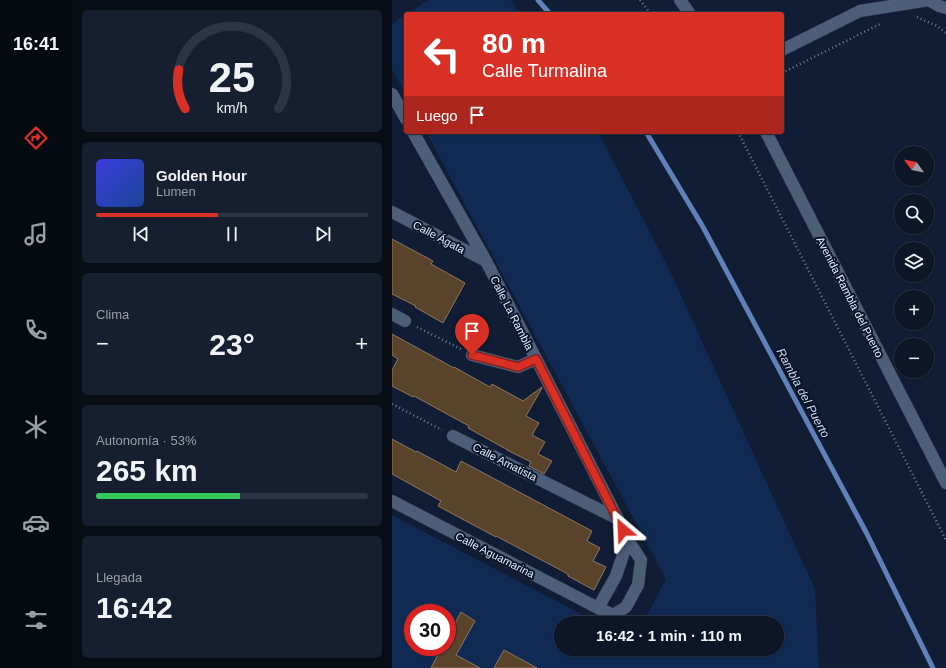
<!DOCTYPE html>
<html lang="es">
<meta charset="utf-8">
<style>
:root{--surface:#0c1627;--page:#151f2f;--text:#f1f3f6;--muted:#9a9fa7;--line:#2c3544;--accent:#d93025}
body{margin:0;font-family:Arial,sans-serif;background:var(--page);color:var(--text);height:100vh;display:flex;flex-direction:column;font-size:15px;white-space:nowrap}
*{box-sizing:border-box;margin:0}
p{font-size:13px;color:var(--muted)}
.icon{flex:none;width:22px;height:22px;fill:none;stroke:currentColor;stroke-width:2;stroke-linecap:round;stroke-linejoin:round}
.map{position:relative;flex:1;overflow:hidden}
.sheet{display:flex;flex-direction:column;gap:10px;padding:10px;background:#070c15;width:320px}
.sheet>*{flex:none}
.banner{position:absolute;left:12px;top:12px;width:380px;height:122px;border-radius:4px;box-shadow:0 1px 3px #0004,0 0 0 1px var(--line);background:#d93025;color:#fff;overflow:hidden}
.needle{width:26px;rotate:303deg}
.controls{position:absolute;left:502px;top:146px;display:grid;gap:8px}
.controls a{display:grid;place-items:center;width:40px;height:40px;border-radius:50%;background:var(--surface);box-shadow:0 1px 3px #0004,0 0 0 1px var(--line);font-size:20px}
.speed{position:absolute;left:12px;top:604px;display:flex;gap:8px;font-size:20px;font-weight:700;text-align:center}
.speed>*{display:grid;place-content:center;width:52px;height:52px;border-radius:50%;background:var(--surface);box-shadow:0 1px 3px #0004,0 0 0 1px var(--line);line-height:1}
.speed .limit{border:6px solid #d22;background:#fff;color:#111}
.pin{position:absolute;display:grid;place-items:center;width:34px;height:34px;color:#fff;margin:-41px -17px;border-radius:50% 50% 50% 0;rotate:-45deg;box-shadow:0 0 4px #0007}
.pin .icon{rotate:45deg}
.me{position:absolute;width:44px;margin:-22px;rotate:334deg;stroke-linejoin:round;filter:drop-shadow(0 0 3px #0008)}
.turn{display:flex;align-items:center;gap:14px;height:84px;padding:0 12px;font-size:18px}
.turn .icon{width:52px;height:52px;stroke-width:2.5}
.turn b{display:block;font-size:28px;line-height:34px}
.then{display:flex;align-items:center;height:38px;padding:0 12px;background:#0003;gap:8px;font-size:15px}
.big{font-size:30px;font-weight:800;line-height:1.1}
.sheet .widget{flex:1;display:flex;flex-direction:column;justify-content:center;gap:6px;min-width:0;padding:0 14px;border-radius:6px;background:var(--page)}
.sheet .dial{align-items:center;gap:0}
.dial svg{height:104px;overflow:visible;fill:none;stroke:var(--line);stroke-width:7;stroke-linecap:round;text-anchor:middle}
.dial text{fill:var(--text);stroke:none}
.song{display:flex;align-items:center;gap:12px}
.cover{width:48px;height:48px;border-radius:6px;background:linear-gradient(135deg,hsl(240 70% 55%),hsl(220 70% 35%))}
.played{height:4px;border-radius:2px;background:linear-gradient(90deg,var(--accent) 45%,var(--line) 45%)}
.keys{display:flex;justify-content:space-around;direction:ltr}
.heat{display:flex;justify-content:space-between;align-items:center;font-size:22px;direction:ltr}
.charge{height:6px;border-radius:3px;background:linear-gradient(90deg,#34c759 53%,var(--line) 0)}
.trip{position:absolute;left:162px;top:616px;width:230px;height:40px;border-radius:20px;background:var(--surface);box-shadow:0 1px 3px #0004,0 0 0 1px var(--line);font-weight:800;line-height:40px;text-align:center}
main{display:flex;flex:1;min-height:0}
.tab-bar{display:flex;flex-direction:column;width:72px;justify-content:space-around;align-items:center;background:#050910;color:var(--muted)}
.tab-bar .icon{width:28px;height:28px}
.tab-bar .active{color:var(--accent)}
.tab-bar b{font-size:18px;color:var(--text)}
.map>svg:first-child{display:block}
</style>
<main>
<nav class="tab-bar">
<b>16:41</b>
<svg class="icon active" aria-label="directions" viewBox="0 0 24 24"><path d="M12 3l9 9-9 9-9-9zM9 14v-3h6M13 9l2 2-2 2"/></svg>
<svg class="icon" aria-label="music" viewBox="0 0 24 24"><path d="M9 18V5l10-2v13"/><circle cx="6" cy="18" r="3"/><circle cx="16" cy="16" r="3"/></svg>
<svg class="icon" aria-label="phone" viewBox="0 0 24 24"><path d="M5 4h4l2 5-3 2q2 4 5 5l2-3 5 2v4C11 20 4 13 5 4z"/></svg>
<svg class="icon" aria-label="climate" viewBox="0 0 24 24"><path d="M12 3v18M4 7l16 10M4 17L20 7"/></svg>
<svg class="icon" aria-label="car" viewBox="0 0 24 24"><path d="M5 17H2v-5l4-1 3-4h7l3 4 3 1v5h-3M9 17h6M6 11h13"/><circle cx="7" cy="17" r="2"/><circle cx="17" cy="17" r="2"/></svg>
<svg class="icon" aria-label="filters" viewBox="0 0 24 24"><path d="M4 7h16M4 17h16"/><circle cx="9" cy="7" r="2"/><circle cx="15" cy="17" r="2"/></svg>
</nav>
<section class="sheet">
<div class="widget dial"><svg viewBox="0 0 100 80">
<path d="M14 69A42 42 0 1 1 86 69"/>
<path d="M14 69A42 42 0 0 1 9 39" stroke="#d93025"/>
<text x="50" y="56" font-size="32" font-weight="700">25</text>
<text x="50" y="72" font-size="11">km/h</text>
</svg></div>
<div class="widget">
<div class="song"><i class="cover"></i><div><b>Golden Hour</b><p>Lumen</p></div></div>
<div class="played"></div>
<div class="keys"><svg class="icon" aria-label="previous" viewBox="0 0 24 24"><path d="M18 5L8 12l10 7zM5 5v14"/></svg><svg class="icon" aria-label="pause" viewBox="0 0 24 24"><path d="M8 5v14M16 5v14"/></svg><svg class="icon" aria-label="next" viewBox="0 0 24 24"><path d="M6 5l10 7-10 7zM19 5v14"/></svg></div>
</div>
<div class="widget"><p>Clima</p>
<div class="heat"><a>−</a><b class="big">23°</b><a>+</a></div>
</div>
<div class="widget"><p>Autonomía · 53%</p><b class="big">265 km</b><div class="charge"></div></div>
<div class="widget"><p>Llegada</p><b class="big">16:42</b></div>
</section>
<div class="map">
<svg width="554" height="668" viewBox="0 0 554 668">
<rect width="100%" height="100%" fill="#101d34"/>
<path fill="#112a53" d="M36,0h83l9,14h-113z
M14,14v82l-14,-27v-45z
M34,132h172l70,135 147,322 4,79h-282l-33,-18 -10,18h-45l12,-55 -14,26v-26h-34v34h29l-11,21h-39v-153l206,108h-37v26h216v-26h-134l23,-44z"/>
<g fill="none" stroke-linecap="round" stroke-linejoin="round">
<path stroke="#5f80b8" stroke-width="5" d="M146,0l12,14
M254,132l57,95 164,307 66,134"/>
</g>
<path fill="#5a432b" stroke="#8f765d" d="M0,239l41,22 -2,3 34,19 -22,40 -28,-16 1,-1 -24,-12z
M0,334l62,34v-1l36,20 2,-3 31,17 19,-14v1l-16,28 13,7 -7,12 13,7 -7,12 14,7 -8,13 -15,-8 2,-4 -24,-12h1l-13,-7 -27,-15 1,-2 -55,-30 -1,1 -21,-11v-16l6,-11 -6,-4z
M0,439l24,13 1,-1 39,21 5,-11 131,70 -5,10 13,7 -7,13 13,6 -12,23 -26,-14v-2l-72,-38v1l-58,-31 3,-5 -49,-27z
M69,612l14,9 -19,34 24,13h-49l11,-21h5v-8z
M112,650l33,18h-43z"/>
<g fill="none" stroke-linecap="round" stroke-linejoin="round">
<g stroke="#2e3549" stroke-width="13">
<path id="minor" d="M288,0l10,14
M537,0l10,6 7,2
M390,50l78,-39 69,-11
M0,94l14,25
M21,132l73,129 132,258 10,21
M374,132l180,351
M0,212l94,49
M0,314l13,7
M80,355l46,12 18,-8
M61,436l165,83
M0,501l206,107 15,7 13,-8 12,-22 3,-25 -13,-20 -12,36 -18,32"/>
</g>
<path stroke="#717d91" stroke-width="2.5" stroke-dasharray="1 3" stroke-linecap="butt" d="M248,0l11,14
M525,17l20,9 9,7
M390,73l100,-50
M346,132l208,408
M25,327l44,22
M0,404l50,26"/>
<use href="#minor" stroke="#4d5e79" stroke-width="12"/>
</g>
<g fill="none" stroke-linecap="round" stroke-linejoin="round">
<g stroke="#8d1f18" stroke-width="10">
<path id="route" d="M80,355l46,12 18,-8 87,171"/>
</g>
<use href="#route" stroke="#d93025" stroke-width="7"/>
</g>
<g text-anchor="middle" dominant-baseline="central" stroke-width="4" stroke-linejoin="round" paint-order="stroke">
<g font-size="11" fill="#e4eeff" stroke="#07142a">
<text transform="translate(47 237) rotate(28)">Calle Ágata</text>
<text transform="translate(458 297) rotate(63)">Avenida Rambla del Puerto</text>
<text transform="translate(120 313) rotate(63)">Calle La Rambla</text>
<text transform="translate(113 462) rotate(27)">Calle Amatista</text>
<text transform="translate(103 555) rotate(27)">Calle Aguamarina</text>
</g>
<g font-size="12" font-style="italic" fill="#ccd9ed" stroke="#07142a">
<text transform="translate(411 393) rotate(62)">Rambla del Puerto</text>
</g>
</g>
</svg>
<div class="controls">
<a><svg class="needle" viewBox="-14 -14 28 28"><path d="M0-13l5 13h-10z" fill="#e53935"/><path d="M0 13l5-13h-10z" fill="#9a9fa7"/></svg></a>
<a><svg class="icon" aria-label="search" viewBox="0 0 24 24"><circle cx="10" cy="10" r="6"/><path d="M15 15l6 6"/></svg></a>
<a><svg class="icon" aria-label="layers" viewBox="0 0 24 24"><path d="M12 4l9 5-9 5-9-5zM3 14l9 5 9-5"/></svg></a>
<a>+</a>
<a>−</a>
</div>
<div class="speed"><div class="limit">30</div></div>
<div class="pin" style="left:80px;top:355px;background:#d93025"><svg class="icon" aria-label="arrive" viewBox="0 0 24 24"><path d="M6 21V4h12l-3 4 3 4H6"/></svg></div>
<svg class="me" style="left:231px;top:530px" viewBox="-20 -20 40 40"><path d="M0-17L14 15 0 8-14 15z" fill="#d93025" stroke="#fff" stroke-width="4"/></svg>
<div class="trip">16:42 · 1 min · 110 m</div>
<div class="banner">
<div class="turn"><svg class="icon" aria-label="left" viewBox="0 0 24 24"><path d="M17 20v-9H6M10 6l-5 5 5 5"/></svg><div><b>80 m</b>Calle Turmalina</div></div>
<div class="then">Luego<svg class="icon" aria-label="arrive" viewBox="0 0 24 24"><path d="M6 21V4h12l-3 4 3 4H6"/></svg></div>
</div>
</div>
</main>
